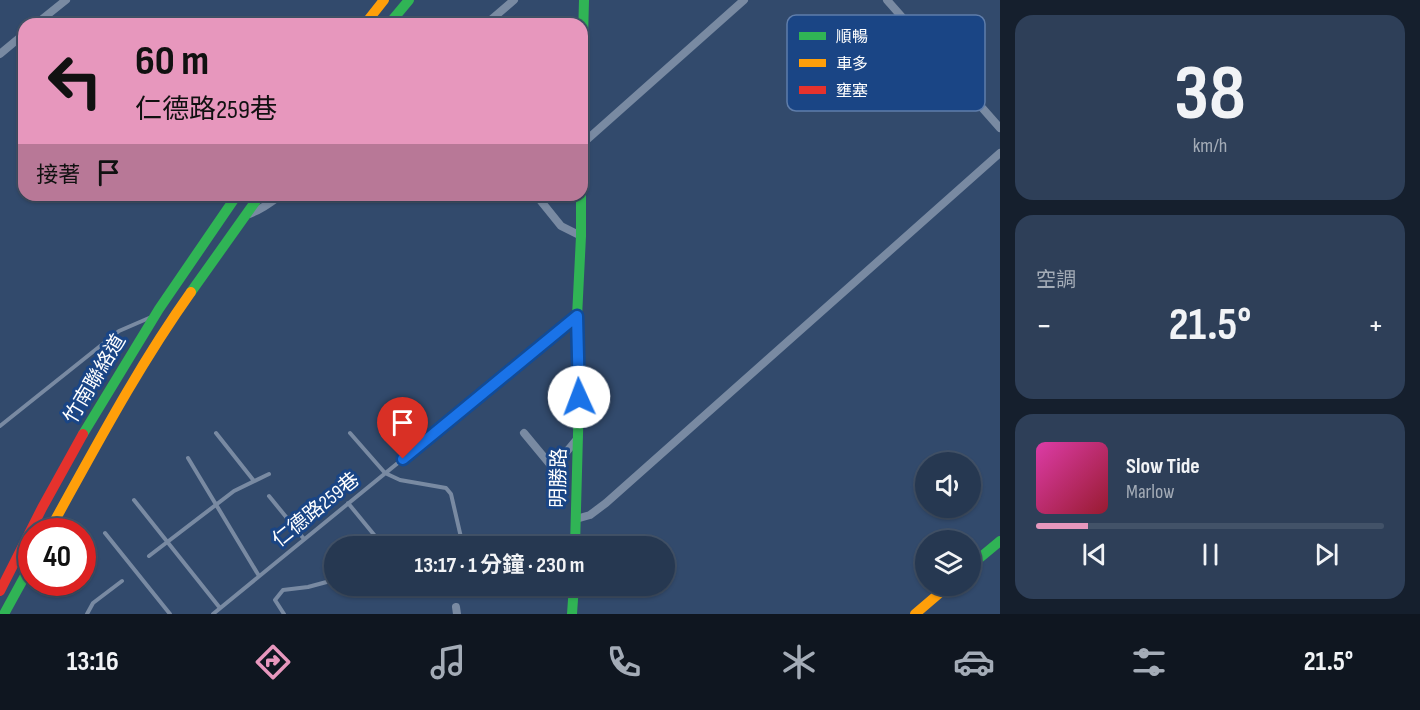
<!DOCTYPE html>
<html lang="zh-TW">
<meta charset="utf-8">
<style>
:root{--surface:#263851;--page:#2e3f58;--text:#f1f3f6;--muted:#a4acb7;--line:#425268;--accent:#e797bd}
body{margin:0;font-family:"Sofia Sans Condensed","Noto Sans TC",sans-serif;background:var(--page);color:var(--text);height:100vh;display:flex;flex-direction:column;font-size:22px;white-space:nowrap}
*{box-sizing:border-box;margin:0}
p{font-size:20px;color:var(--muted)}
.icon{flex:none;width:33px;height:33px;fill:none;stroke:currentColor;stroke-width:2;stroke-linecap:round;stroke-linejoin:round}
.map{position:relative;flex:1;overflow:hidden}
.side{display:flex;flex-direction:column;gap:15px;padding:15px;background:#151f2d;width:420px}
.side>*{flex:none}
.guide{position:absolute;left:18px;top:18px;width:570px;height:183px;border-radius:18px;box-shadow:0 2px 4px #0004,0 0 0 2px var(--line);background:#e797bd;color:#111;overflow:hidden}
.fabs{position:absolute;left:915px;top:452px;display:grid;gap:12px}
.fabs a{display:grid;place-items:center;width:66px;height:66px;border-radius:50%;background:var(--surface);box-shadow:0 2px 4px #0004,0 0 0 2px var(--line);font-size:30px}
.speed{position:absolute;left:18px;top:518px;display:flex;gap:12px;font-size:30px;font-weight:700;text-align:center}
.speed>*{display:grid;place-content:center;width:78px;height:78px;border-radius:50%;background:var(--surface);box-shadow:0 2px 4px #0004,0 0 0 2px var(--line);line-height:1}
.speed .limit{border:9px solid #d22;background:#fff;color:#111}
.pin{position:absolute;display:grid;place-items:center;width:51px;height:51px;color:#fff;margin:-62px -26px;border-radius:50% 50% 50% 0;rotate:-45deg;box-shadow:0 0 6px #0007}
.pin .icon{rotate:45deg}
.me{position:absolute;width:66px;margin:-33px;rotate:358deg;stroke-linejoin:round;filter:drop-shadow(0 0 4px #0008)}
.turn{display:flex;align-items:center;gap:21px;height:126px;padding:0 18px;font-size:27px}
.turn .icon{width:78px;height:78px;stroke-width:2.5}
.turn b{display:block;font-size:42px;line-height:51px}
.then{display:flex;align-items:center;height:57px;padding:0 18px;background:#0003;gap:12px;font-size:22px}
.big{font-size:45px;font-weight:700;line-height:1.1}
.side .tile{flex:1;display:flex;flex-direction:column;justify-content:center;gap:9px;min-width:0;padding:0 21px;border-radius:18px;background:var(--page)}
.side .dial{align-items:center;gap:0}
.dial b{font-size:78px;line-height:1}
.song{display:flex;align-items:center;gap:18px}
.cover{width:72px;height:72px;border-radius:9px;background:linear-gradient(135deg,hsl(320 70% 55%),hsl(350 70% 35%))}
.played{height:6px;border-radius:3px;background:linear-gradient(90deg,var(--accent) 15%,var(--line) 15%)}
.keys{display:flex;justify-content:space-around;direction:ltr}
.heat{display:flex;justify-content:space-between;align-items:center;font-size:33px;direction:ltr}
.trip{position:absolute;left:324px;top:536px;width:351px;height:60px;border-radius:30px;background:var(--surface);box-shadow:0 2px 4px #0004,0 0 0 2px var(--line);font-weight:700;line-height:60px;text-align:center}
.tab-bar{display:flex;height:96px;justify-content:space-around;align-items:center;background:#0f1620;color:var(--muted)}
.tab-bar .icon{width:42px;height:42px}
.tab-bar .active{color:var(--accent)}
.tab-bar b{font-size:27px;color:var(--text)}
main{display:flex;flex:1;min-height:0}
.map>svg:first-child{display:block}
</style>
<main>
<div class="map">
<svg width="1000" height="614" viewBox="0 0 1000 614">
<rect width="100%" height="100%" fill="#324a6c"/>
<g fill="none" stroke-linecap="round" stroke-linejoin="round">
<path stroke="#798aa2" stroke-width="4" d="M0,426l119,-95 30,-13
M216,433l38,48
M350,433l35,40 15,7 46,8 5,6 12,52
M188,458l71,118
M269,496l35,43
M134,500l86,108
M348,503l32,39
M105,533l65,81
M149,556l85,-65 35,-17
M87,614l6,-11 29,-22
M213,614l361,-295
M284,614l-9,-14 8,-10 25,-3 26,-7"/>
<path stroke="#798aa2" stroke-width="8" d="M887,0l113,128
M36,24l30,-24
M486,24l28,-24
M0,54l24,-20
M582,144l162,-144
M536,195l25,31 20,10
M246,215c13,-4 24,-12 35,-20
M524,433l29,35 25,-30
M576,519l14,-4 16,-12 394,-350
M456,607l1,7"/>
<path stroke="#30b455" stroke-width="10" d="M389,24l20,-24
M582,77l2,-77
M191,292l69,-97
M83,434l76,-125 78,-114
M575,546l4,-149 -2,-80 4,-81v-41
M970,566l30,-25
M4,614l28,-51
M572,614l2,-29"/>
<path stroke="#ff9f0a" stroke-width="10" d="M365,24l19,-24
M49,531c45,-81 88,-163 142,-239
M915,614l34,-29"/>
<path stroke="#e5322d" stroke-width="10" d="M0,591l42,-83 41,-74"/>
</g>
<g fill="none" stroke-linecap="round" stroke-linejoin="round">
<g stroke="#114b97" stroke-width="15">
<path id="route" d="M403,459l174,-143 2,81"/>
</g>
<use href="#route" stroke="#1a73e8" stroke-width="10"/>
</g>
<g text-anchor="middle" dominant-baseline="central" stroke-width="6" stroke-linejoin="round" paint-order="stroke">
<g font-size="20" fill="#fff" stroke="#1a4585">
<text transform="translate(95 379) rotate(-59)">竹南聯絡道</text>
<text transform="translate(559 478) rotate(-89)">明勝路</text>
<text transform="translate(316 510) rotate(-39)">仁德路259巷</text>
</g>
</g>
<rect x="787" y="15" width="198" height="96" rx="9" fill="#1a4585" stroke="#5f7daa" stroke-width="1.5"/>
<rect x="799" y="32" width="27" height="8" fill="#30b455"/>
<rect x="799" y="59" width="27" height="8" fill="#ff9f0a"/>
<rect x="799" y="86" width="27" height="8" fill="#e5322d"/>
<g font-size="16" fill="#fff">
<text x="836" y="42">順暢</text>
<text x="836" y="69">車多</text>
<text x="836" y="96">壅塞</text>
</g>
</svg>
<div class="fabs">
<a><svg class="icon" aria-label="sound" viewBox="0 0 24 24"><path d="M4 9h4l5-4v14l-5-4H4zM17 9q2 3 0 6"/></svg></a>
<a><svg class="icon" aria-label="layers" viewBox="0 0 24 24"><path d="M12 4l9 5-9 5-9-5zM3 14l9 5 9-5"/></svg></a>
</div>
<div class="speed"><div class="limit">40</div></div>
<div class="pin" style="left:403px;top:459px;background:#d93025"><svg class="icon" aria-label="arrive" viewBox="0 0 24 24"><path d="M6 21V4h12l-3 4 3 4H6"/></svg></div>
<svg class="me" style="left:579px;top:397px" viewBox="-20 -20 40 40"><circle r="19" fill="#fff"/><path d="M0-13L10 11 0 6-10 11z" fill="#1a73e8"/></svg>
<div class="trip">13:17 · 1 分鐘 · 230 m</div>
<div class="guide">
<div class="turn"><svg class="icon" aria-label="left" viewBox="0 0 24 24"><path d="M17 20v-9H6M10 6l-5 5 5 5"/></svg><div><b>60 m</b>仁德路259巷</div></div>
<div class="then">接著<svg class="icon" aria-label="arrive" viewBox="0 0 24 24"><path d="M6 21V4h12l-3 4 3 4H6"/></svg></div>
</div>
</div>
<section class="side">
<div class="tile dial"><b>38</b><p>km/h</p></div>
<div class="tile"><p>空調</p>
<div class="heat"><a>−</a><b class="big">21.5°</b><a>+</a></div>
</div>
<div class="tile">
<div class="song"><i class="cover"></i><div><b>Slow Tide</b><p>Marlow</p></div></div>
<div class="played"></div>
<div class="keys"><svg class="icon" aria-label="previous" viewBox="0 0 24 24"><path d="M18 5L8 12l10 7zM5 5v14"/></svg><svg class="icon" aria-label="pause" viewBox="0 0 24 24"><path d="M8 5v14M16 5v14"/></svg><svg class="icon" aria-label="next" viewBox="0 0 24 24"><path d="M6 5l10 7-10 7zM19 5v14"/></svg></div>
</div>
</section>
</main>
<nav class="tab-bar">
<b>13:16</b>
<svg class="icon active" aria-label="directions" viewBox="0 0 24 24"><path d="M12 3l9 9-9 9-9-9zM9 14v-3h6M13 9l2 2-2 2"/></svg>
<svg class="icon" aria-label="music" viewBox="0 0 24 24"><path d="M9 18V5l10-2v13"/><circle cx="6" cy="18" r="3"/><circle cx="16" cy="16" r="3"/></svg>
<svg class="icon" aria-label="phone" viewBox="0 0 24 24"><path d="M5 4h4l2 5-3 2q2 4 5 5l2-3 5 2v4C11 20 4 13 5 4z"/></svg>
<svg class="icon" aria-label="climate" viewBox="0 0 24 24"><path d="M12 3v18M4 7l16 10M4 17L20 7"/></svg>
<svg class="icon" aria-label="car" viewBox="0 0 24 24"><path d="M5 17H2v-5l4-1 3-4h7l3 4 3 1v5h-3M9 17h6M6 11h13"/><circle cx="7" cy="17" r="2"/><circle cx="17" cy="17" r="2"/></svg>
<svg class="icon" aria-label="filters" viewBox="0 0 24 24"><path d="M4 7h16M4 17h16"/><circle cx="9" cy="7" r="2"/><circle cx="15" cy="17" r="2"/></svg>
<b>21.5°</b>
</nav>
